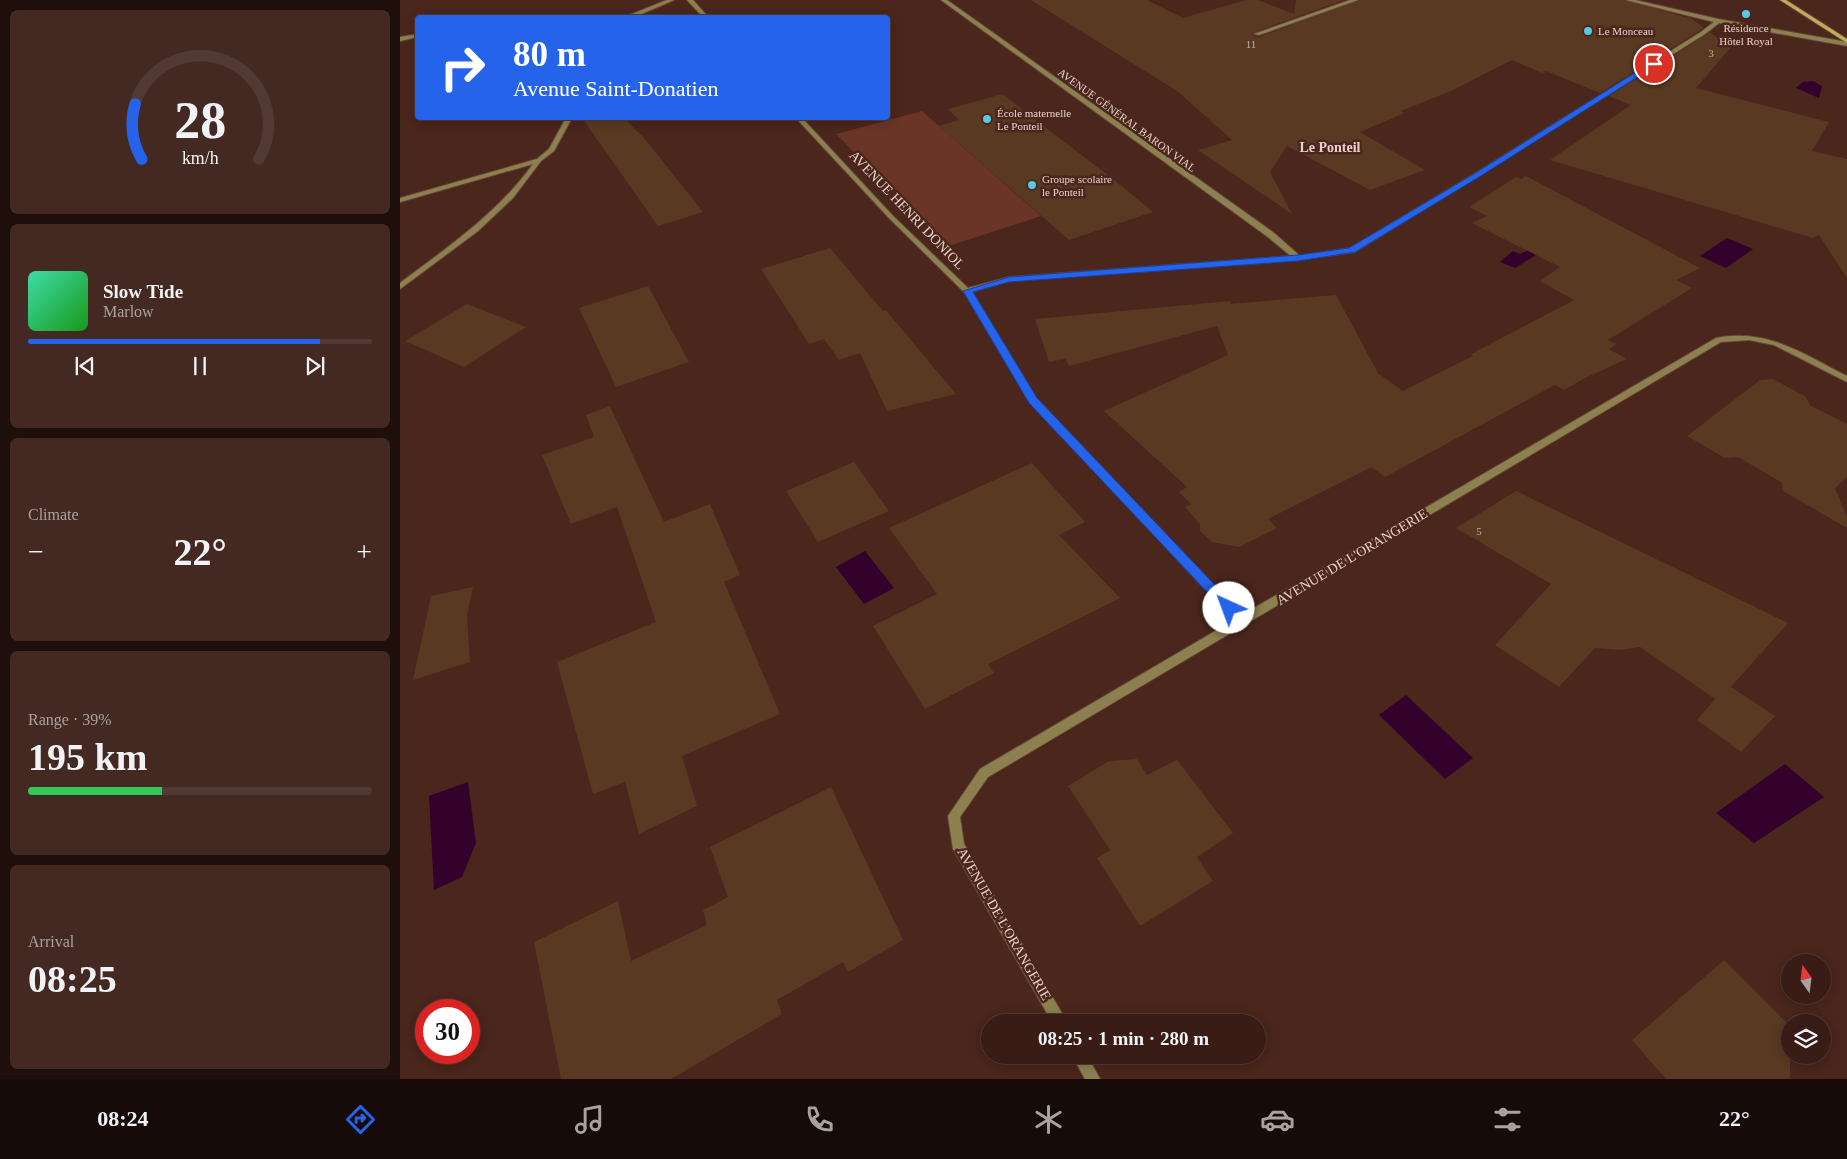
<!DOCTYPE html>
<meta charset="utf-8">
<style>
:root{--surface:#381c15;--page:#432922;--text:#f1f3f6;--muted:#aba1a0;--line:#523a34;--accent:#2563eb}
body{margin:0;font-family:Georgia,serif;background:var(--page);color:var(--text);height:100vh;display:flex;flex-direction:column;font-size:19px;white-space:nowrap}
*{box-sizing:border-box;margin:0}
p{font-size:16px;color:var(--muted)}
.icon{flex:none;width:28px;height:28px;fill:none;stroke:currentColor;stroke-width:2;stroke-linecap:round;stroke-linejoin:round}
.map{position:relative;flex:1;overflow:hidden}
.details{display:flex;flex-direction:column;gap:10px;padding:10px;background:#1f0f0c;width:400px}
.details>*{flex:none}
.hud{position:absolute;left:15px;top:15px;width:475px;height:105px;border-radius:5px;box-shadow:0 2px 12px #0003,0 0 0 1px var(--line);background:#2563eb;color:#fff;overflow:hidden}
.needle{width:32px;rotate:346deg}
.controls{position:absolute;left:1381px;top:954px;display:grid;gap:10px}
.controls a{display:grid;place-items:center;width:50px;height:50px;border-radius:50%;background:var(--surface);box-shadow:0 2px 12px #0003,0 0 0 1px var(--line);font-size:25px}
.speed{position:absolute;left:15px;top:999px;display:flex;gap:10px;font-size:25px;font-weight:700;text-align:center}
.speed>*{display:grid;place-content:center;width:65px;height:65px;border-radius:50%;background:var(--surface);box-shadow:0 2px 12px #0003,0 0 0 1px var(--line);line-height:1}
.speed .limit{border:8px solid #d22;background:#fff;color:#111}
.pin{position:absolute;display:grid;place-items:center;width:42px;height:42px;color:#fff;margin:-21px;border:2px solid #fff;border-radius:50%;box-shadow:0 1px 5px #0007}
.me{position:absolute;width:55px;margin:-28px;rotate:317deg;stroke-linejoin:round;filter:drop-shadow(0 0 4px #0008)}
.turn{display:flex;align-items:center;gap:18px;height:105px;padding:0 15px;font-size:22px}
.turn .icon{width:65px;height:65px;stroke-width:2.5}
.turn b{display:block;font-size:35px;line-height:42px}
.big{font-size:38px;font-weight:700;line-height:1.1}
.details .tile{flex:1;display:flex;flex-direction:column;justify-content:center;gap:8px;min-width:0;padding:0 18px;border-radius:8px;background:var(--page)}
.details .dial{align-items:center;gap:0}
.dial svg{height:130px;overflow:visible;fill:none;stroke:var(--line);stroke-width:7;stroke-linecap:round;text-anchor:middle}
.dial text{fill:var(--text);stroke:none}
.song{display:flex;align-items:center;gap:15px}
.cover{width:60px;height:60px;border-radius:8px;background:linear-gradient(135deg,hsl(160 70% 55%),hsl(120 70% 35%))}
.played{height:5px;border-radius:2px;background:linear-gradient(90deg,var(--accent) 85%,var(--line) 85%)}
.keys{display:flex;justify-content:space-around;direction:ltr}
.heat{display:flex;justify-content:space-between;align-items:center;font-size:28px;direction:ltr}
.charge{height:8px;border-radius:4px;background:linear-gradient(90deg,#34c759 39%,var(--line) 0)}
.trip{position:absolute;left:581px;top:1014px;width:285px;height:50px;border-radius:25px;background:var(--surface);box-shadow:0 2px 12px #0003,0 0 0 1px var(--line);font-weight:700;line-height:50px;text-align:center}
.menu{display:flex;height:80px;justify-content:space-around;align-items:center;background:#160b08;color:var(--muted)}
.menu .icon{width:35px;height:35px}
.menu .selected{color:var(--accent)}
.menu b{font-size:22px;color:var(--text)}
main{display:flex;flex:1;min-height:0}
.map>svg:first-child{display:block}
</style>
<main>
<section class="details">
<div class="tile dial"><svg viewBox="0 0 100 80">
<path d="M14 69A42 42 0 1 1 86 69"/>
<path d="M14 69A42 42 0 0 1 10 35" stroke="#2563eb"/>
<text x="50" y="56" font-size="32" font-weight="700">28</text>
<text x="50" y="72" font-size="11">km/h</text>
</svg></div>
<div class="tile">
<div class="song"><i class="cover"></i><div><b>Slow Tide</b><p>Marlow</p></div></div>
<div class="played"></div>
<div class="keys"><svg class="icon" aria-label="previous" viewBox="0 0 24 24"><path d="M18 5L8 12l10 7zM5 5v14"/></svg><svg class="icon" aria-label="pause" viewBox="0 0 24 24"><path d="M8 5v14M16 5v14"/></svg><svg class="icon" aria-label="next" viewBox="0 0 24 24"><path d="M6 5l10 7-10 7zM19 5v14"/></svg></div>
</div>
<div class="tile"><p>Climate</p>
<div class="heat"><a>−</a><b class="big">22°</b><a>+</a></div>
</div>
<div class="tile"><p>Range · 39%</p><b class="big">195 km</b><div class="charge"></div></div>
<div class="tile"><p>Arrival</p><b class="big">08:25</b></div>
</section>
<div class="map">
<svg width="1447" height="1079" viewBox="0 0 1447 1079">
<rect width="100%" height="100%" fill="#4a261c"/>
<path fill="#6a3426" d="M522,111l103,91 16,14 -95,31 -110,-113z"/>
<path fill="#34012c" d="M1413,81l9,5 -3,12 -23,-10 7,-6z
M1327,238l26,11 -27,19 -26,-12z
M1135,247l9,3 -29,18 -15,-6 13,-11 7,3z
M465,551l29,37 -30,16 -28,-37z
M1006,695l67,63 -28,21 -66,-64z
M1385,764l39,33 -70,46 -38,-30z
M68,782l8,61 -14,34 -28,13 -5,-94z"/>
<path fill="#593922" d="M631,0h116l36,18 63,-18h12l36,14 2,-14h48l-92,33 2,3 5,1 101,-37h264l68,19 12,9 -104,65 -54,-22 -4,2 -30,-13 -61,31 -50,20 4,2 -45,19 65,38 -55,20 -83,-44 -17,26 22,42 -94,-64 34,-10 -55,-49z
M1310,32l20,16 -34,40 133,34 -17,29 35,8v119l-28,-43 -6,3 -263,-78 81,-55 -22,-9z
M602,94l116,89 35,29 -84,28 -130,-114 20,-6 -11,-11z
M182,118h42l21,21 58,73 -45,14z
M1126,176l174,92 -24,12 16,8 -84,52 8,4 -7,5 18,10 -42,19 -21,12 -9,-5 -170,92 -13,-10 -104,52 9,9 -38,19 -27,-5 -12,-11v-7l-15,-17 6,-3 -12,-12 8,-5 -83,-76 124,-56 -11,-29 -148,40 -4,-7 -16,3 -14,-43 195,-18v3l106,-9 42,78 25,18 70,-35 -2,-2 103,-54 -34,-19 20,-14 -88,-44 15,-7 -18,-9 47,-30 5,2z
M430,248l53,63 3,-1 70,84 -69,17 -27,-58 -21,7 -15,-21 -15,5 -48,-75z
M248,286l41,76 -73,25 -37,-79z
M67,304l59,23 -62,40 -59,-26z
M1373,379l32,17 6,10 36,18v53l-12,11 12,29v11l-64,-37 -2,-9 -43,-25 -13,1 -38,-22 73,-56z
M210,406l54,116 46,-18 30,71 -16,7 56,132 -98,42 15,50 -58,28 -14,-52 -32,12 -36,-132 99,-40 -39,-115 -46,17 -29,-69 52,-18 -8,-22z
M454,462l35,49 -71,31 -32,-51z
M632,463l53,59 -26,13 61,63 -132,66 6,9 -69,36 -52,-83 64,-32 -48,-66z
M1116,491l272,132 -57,64 44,29 -34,36 -44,-32 18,-21 -75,-52 -20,3 -25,-2 -36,39 -64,-42 56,-61 -95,-56z
M73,587l-6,29 3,46 -57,18 18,-84z
M737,759l10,16 30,-15 56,73 -36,24 16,24 -73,45 -43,-68 13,-8 -42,-64 41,-25z
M431,787l72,153 -55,32 -5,-10 -66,38 5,14 -111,65h-110l-27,-137 84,-41 13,60 76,-36 -4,-15 25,-13 -18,-50z
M1324,960l66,66v53h-124l-34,-39z"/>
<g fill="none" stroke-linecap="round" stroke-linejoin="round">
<g stroke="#67453b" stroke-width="2">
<path id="street" d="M267,0h7l-42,18h-62l57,-2z
M287,0h6l16,18h-5z
M541,0h6l327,233 26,23 50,-8 124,-74 227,-142 13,-10 -88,-22h9l83,19 129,23v4l-128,-23 -14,11 -227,142 -123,76 -57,8 -289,21 -37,11 64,106 206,217 474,-277c52,-10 87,16 131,38v6l-73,-37 -25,-5 -28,2 -733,435 -28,40 4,27 103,178h-15l-99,-173 -5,-33 32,-47 254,-149 -204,-218 -66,-110 -75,-74 -93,-100h6l91,98 75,72 41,-11 282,-21 -23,-19z
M950,0h8l-99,35 -5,-1z
M18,34v3l-18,4v-4z
M166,118h6l-18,33 -13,10 -28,37 -35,33 -78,58v-6c48,-36 98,-70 133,-119l-133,38v-4l137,-39 12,-10z
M672,1055h15l13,24h-15z"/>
</g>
<g stroke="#67453b" stroke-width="2">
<path id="secondary" d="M1380,0h6l61,39v4z"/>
</g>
<use href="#street" fill="#8c804e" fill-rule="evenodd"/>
<use href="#secondary" fill="#c1ac59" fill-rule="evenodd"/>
</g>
<path fill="#2563eb" stroke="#184099" d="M1252,62l6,2 -179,113 -124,75 -57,9 -289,21 -36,10 64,106 196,206 2,4 -2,3h-8l-196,-208 -66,-112 46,-14 289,-22 51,-7 125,-74z"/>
<g fill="#58c9e3" stroke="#4a261c" stroke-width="2">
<circle cx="1346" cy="14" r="5"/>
<circle cx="1188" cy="31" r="5"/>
<circle cx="587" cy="119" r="5"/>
<circle cx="632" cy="185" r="5"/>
</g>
<g text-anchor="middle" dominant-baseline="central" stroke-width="5" stroke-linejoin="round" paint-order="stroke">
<g font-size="11" fill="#e9d1ca" stroke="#4a261c" text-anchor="start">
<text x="1346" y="28" text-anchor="middle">Résidence<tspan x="1346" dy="13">Hôtel Royal</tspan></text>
<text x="1198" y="31">Le Monceau</text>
<text x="597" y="113">École maternelle<tspan x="597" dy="13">Le Ponteil</tspan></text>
<text x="642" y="179">Groupe scolaire<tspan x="642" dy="13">le Ponteil</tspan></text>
</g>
<g font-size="11" fill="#c5aba0">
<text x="851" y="44">11</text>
<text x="1311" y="53">3</text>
<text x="1079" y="531">5</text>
</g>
<g font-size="11" fill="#e9d1ca" stroke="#4a261c">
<text transform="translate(727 120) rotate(36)">AVENUE GÉNÉRAL BARON VIAL</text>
</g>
<g font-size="14" font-weight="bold" fill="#e9d1ca" stroke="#4a261c">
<text x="930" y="147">Le Ponteil</text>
</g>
<g font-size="14" fill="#e9d1ca" stroke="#4a261c">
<text transform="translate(507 210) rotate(46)">AVENUE HENRI DONIOL</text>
<text transform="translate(952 557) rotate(-31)">AVENUE DE L'ORANGERIE</text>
<text transform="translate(604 924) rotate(60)">AVENUE DE L'ORANGERIE</text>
</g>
</g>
</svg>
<div class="controls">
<a><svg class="needle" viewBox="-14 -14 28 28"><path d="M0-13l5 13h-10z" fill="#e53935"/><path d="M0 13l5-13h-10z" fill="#aba1a0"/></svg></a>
<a><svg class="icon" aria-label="layers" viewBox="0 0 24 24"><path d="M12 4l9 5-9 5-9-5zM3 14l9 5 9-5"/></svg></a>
</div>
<div class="speed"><div class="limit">30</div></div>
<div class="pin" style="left:1254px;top:64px;background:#d93025"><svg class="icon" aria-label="arrive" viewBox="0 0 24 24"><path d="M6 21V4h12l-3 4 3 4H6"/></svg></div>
<svg class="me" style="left:829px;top:608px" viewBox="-20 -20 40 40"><circle r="19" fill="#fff"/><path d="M0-13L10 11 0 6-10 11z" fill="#2563eb"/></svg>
<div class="trip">08:25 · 1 min · 280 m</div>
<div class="hud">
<div class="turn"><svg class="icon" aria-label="right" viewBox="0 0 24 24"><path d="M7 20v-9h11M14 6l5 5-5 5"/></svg><div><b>80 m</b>Avenue Saint-Donatien</div></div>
</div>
</div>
</main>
<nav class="menu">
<b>08:24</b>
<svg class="icon selected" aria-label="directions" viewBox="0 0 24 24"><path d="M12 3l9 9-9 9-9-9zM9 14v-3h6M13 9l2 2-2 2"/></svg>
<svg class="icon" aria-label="music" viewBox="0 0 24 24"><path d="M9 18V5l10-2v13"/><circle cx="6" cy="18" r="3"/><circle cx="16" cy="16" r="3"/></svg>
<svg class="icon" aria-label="phone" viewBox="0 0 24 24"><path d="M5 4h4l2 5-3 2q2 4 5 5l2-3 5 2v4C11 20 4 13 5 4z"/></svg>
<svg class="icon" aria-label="climate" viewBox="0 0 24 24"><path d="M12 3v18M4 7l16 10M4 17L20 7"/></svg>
<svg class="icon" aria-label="car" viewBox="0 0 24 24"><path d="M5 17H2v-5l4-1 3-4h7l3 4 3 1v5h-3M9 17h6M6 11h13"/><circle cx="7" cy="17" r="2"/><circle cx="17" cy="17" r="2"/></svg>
<svg class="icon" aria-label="filters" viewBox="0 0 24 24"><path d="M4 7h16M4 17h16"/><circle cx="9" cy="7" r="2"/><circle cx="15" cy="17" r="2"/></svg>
<b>22°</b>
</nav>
